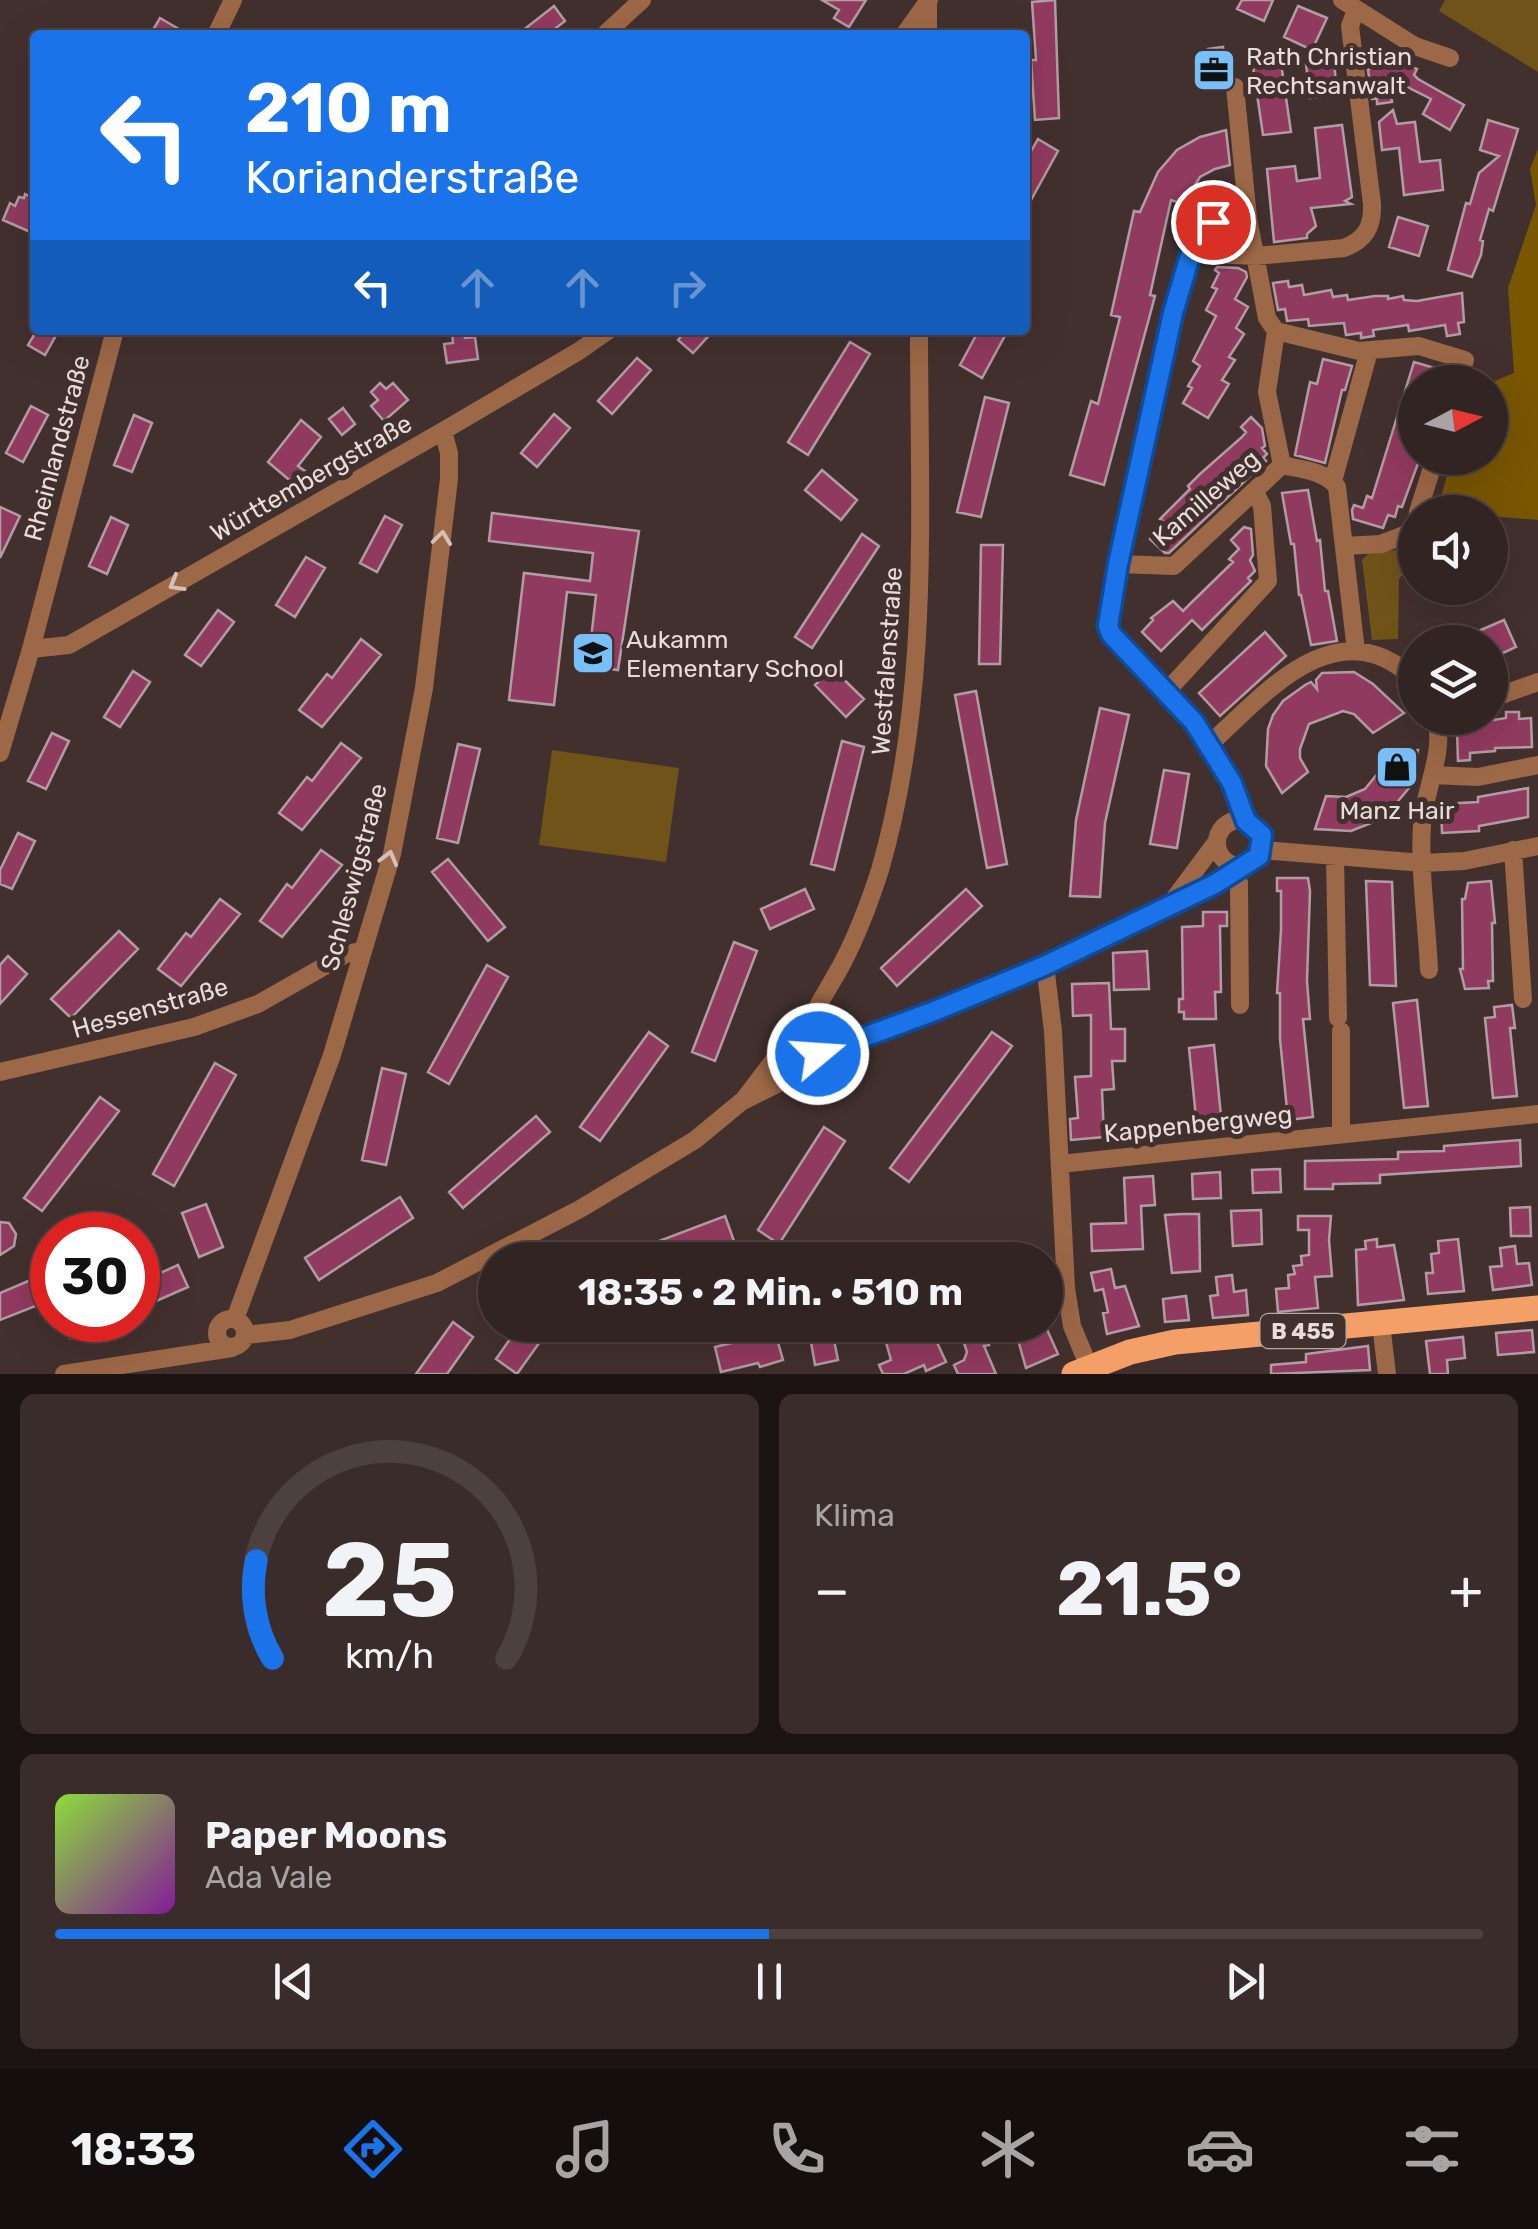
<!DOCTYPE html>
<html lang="de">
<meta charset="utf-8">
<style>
:root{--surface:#322422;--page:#3a2c2a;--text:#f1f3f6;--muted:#a8a4a5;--line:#4d4140;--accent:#1a73e8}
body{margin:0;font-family:Rubik,sans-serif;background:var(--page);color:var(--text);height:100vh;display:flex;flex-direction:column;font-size:38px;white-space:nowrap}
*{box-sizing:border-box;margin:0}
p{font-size:32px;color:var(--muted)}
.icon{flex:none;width:55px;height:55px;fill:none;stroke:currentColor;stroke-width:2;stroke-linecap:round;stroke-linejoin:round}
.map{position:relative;height:1374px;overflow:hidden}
.drawer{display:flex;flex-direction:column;gap:20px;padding:20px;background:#1c1413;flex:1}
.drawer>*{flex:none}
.guide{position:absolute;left:30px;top:30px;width:1000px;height:305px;border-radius:10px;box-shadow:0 10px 40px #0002,0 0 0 2px var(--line);background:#1a73e8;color:#fff;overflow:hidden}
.needle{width:65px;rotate:83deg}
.controls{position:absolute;left:1398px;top:365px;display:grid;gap:20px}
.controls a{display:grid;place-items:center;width:110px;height:110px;border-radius:50%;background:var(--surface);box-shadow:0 10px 40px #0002,0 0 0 2px var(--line);font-size:50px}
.speed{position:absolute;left:30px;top:1212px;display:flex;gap:20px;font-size:50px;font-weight:700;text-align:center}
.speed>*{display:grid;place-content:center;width:130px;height:130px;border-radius:50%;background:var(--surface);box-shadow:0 10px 40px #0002,0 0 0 2px var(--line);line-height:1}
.speed .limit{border:15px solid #d22;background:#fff;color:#111}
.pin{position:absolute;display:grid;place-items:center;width:85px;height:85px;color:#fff;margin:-42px;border:5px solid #fff;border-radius:50%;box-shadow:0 2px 10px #0007}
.me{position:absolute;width:110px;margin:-55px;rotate:72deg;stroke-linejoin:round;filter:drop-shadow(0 0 8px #0008)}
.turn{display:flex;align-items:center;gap:35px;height:210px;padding:0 50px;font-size:45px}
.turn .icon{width:130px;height:130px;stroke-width:2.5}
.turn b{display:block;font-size:70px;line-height:85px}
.lanes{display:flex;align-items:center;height:95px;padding:0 50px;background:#0003;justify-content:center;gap:50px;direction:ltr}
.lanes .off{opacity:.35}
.big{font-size:75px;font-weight:700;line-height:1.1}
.drawer .widget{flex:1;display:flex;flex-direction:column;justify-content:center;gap:15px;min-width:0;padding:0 35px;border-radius:15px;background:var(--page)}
.drawer .dial{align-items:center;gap:0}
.dial svg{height:260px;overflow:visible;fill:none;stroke:var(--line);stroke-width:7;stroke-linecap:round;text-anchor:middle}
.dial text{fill:var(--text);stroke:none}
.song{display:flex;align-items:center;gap:30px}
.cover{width:120px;height:120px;border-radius:15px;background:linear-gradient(135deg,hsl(90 70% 55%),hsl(290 70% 35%))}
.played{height:10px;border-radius:5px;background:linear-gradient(90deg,var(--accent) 50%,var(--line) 50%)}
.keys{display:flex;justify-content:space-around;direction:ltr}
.heat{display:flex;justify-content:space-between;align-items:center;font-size:55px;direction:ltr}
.drawer .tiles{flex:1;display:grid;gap:20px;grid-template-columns:1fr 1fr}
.widget:last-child{grid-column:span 2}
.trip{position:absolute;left:478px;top:1242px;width:585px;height:100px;border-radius:50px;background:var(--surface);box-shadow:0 10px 40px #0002,0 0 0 2px var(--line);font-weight:700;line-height:100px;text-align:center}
.tab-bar{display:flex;height:160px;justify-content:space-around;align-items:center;background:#140e0e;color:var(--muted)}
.tab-bar .icon{width:70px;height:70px}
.tab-bar .selected{color:var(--accent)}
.tab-bar b{font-size:45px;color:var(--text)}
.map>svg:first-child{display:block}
</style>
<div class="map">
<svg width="1538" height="1374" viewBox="0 0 1538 1374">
<rect width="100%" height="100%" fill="#42302e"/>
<path fill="#705319" d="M1445,0h93v72l-99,-61z
M1397,550l15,13 -13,16 -1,60 -26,1 -10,-80 7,-7z
M552,750l127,18 -13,94 -127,-17z"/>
<path fill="#795600" d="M1538,149v371l-48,-4v-4l-53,-1 15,-53h38v-75l24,-10 -6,-85 28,-83 -6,-36z"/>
<path fill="#913a5f" stroke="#b29ca3" stroke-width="2.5" d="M822,0h44l-17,27 -15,-9 5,-8z
M1055,0l4,118 -24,2 -4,-60h5l-4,-58z
M1242,0h31l-9,21 -27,-12z
M554,6l11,15 -18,14h-30z
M1298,6l29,12 -15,32 -28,-13z
M160,18l29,17h-39z
M1223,47l3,31 -2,4 -27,4 1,-25 10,-12z
M1280,56l11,76 -28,3 -11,-75z
M1391,56l26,13 -3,6 4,4 46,26 -14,25 -27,-16 8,-15 -42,-21 3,24 -15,2v-6l-5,1 -4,-29z
M1334,61l3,34 -27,3 -4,-34z
M1393,110l4,14 18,-2 5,40 20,-2 3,30 -39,5 -5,-47 -17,2 -3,-28z
M1488,120l30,9 -25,82 -4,-2 -9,31 3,1 -2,14 -9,22 -24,-7 18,-67 4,1 9,-31 20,-17 -19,-6z
M1342,125l10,72 -7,4 6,3 -40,4 5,18 -9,8v4l-33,4 -7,-73 28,-3 2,15 23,-3 -5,-50z
M1226,130l4,35 -15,4 -15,8 -17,27 -12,-4 -21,95 5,1 -51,189 -34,-10 21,-74 7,3 22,-87 -9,-2 23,-104 6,1 18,-40 19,-22 23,-13z
M1038,139l20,12 -33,60v-49z
M25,194l10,5v35l-32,-14 7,-17 5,3 4,-9 5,1z
M1398,217l30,9 -9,30 -30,-9z
M1217,267l21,1 8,4 1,5 -12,22 13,8 -12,21 8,6 -15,23 6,3 -13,20 7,4 -21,34 -25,-15 9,-15 -4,-2 12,-20 -7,-5 23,-45 -10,-6 11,-21 -5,-2 7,-14 -4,-3z
M1288,281l1,6 13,-2 2,10 27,-5 2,7 14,-2 1,5 27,-4h13v3l15,-3 1,4 13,1 45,-8 2,29 -6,1 2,11 -13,2 -2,-11 -36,6 -1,-6 -35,5 1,6 -13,2v-5l-15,2 -2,-12 -35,3 -1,-7 -21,2 -2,-12 -7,1 -5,-27z
M37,330h22l-14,25 -17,-10z
M464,330l1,8 10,-1 3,22 -31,4 -3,-19 9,-1 -1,-11z
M687,330h27l-21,23 -15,-13z
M979,330h29l-26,48 -22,-13z
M850,342l20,12 -62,101 -20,-13z
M637,358l14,12 -39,44 -14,-13z
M1323,359l29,7 -7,24h-3l-17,73 -30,-8 15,-73 7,2z
M1414,362l31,9 -3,11h-27v76h5l-18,49 -4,-1 -3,11 -7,-2 -5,13 -30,-9 -1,-9 2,-5 9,3 4,-12 5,2z
M380,383l6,6 7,-6 15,17 -24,21 -13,-15 7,-6 -7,-8z
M985,397l24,6 -28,114 -24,-5z
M31,406l17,9 -25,47 -17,-9z
M343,408l12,16 -13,11 -13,-16z
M554,414l16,14 -33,39 -16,-14z
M134,415l18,8 -20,49 -18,-7z
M1251,417l11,11 3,18 -3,2 5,6 -4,4 3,3 -97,92h-4l-15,-14 13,-18 -3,-2 30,-30 -2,-3 12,-12 42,-37 4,-5 -5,-5z
M301,420l20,17 -23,29 7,5 -11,13 -26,-22z
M822,470l35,30 -16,20 -36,-30z
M1308,490l9,51 3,-1 5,51h3l9,50 -26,4 -10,-50h-2l-5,-51h-3l-9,-51z
M0,507l20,9 -20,42z
M492,513l147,18 -21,139 -30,-4 8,-71 -29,-3 -13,113 -45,-5 15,-127 66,8 3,-28 -104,-12z
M385,516l17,9 -25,47 -17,-9z
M111,517l17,8 -21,49 -18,-8z
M1244,527l7,2 2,26 -3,5 5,11 -7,7 3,3 -49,49 -10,-10 -31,31 -19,-19 11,-12 -2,-2 22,-17 10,10 10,-10 40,-39 -4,-3 10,-10 -8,-9z
M862,534l17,12 -67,102 -17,-11z
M981,545h22l-3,119h-21z
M306,557l19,11 -30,49 -19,-12z
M218,610l16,12 -33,44 -16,-11z
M1504,620l12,27 -26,12v-17h-37z
M1265,632l21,24 -66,60 -21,-23z
M361,639l20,16 -59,72 -23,-17 28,-36 5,4z
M832,668l32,31 -18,18 -31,-32z
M133,671l17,11 -30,45 -16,-10z
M1354,672l19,12 31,29 -31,20 -19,-19 -11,-3 -34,13 -9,25v9l8,14 -26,21 -16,-27 2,-37 5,-14 10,-14 22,-16 6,-3 6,7 -1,-9 6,-7z
M976,691l31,173 -20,4 -32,-173z
M1100,708l29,7 -24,108 -5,74 -30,-1 6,-76z
M1506,712h13v7l12,-1 1,29 -37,1v3l-25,2v7l-12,1 -1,-29 12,-1v-7l37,-6z
M52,733l17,8 -23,48 -18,-8z
M842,741l22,6 -30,123 -23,-6z
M341,743l20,15 -59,72 -23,-17 28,-36 5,4z
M458,744l22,5 -22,94 -21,-5z
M1418,750l-9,38 -25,30 -33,13 -36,-2 11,-33 20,1 19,-8 13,-16 4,-21z
M1164,770l25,4 -12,74 -27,-4z
M1528,788v29l-49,9v5l-37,2 -1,-29 37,-2v-5z
M18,833l17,8 -23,48 -12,-5v-14z
M321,850l21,15 -60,72 -22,-16 27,-37 5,4z
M448,859l57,68 -17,14 -56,-69z
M1277,878h31l2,13 -3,90 3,38h-7l10,98 -25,3 -8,-81v-46h-3l4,-63v-39h-4z
M1366,881l26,1 4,104 -26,-1z
M1491,881l4,42h-3l1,58h-5l1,7 -24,1 -5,-20h3l-1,-70h3l3,-16z
M805,889l9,20 -44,20 -9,-20z
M966,889l16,17 -85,80 -16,-18z
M220,899l20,15 -59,72 -23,-17 28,-36 5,4z
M1203,912h24v14h-7l1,66h-6l1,27h-32v-7h-5v-13h4l-1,-72 21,-1z
M119,931l19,18 -67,69 -20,-19z
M734,942l23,9 -42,110 -23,-9z
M1147,951l2,38 -35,1 -1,-37z
M8,956l19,18 -27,30v-39z
M487,965l21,12 -59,107 -21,-12z
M1109,983l2,46h14v32h-13l2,28 -12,1 2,47 -33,3 -1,-21 8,-1 -3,-41 16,-1v-61l-18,1 -1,-32z
M1417,1000l11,106 -24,2 -11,-105z
M1512,1005l3,23h-5l7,68 -24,2 -8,-80 10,-1 -1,-10z
M649,1032l19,14 -68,95 -20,-14z
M992,1032l20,14 -103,136 -19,-14z
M1214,1045l8,81 -25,2 -8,-80z
M215,1063l21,12 -62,111 -21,-12z
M382,1068l24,6 -20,91 -24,-5z
M100,1097l19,14 -77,100 -18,-13z
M536,1116l14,16 -87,76 -14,-16z
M824,1127l21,14 -66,103 -21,-14z
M1520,1140l1,26 -141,9v8l-47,1v5h-28v-28l93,-2v-7l46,-1v-5z
M1280,1169l1,23 -28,1 -1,-23z
M1220,1172l1,26 -28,1 -1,-25z
M1153,1176l2,29 -14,1 2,43 -51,2 -1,-27 35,-1 -2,-45z
M400,1197l13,21 -94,62 -14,-22z
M206,1204l17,43 -24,10 -17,-44z
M1530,1207l1,29h-20l-1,-28z
M1261,1210l1,34 -29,2 -2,-35z
M1182,1214h17l1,57 -28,2 -7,-58z
M725,1216l9,25 -53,19h-72z
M1298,1216h33l-2,24 3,36 -17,1 3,31 -40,4 -2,-23 13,-1 -1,-13 7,-1 -2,-8 9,-1 -1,-9 8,-1v-25h-11z
M0,1222l9,1 7,11 -2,12 -14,9z
M1377,1239v8l17,-2 10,55 -46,5 -2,-55 10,-1 -1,-8z
M1458,1239l6,52 -36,3 -2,-21h7l-2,-19 8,-1 -1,-12z
M1515,1246l2,18 12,-1 3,22 -39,5 -3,-23 12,-1 -2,-18z
M178,1265l10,22 -50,22v-26z
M1111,1269l4,19 10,-2 14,40 -32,8 -4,-21 5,-1 -5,-23 -8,2 -4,-18z
M1232,1275l2,17 12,-2 2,25 -35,3 -3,-22 8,-1 -2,-18z
M33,1279l10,24 -43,17v-27z
M1186,1296l3,24 -24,2 -2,-23z
M62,1320h49l-41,18z
M453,1322l20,15 -26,37h-31z
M520,1325h32l-35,49 -21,-15z
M773,1325l10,35 -23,7 -2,-4 -37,9 -6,-25 42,-10 -2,-8z
M808,1325h23l7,35 -23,5z
M881,1325h48l17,37 -20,9 -2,-6 -20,9h-21l-4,-9 12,-5z
M958,1325h24l7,20 -5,1 12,28h-38l-4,-9 10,-5 3,-8z
M1026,1325h19l13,29 -32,14 -8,-28 12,-6z
M1532,1330l2,22 -36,3 -2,-22z
M1463,1337l2,21 -18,2 1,14h-18l-4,-33z
M1368,1346l2,24 -99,4v-9l35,-3v-8z"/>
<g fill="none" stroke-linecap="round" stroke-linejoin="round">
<path stroke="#9d6847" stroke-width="18" d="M1342,0l73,46 35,12
M216,35l17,-35
M604,35l38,-35
M904,35l25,-35
M928,35v-33
M1235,87l13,131 19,100 9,13 83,20 60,-5 46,14 -7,22
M1189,253l67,3 88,-8c21,-8 29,-21 28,-44l-22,-178 6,-16
M1276,331l-9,61 15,73
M1333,481l36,-130
M1418,512l17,-54
M1344,546l37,-2 31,-12 3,-10
M1118,564l56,2 108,-101c18,4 44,6 55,22l19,164
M31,649l38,-4 374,-214 136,-80 30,-21
M1167,691l101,-110 -6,-75 -7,-14
M1490,699l48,-17
M1208,746c56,-52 130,-141 207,-66
M0,753l31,-104 84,-319
M1433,775l45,2 60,-12
M1217 843a23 23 0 1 1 46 0a23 23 0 1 1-46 0Z
M1246,821c-22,-76 -81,-132 -135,-187l-3,-8 34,-176 47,-197 14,-25 24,-9 21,-1
M1262,850l161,13 41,-2 74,-15
M1513,850l10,149
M1335,857l3,161
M1233,872l6,11 1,122
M1171,903l46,-62
M1045,965l8,66 13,257 6,38 17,41
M1429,970c-2,-48 -10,-99 -7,-146 3,-37 23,-70 14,-106
M804,1036c9,-26 26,-49 39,-74 15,-29 27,-61 37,-92 51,-176 39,-359 39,-540
M780 1055a19 19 0 1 1 38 0a19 19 0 1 1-38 0Z
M818,1054l27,-8 184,-74 186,-88 25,-17
M0,1072l194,-45 64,-23 88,-50 15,-3
M745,1098l35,-46
M1341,1134v-103
M1060,1164l478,-50
M217 1333a14 14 0 1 1 28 0a14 14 0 1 1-28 0Z
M235,1319l97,-264 60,-201 32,-166 25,-209v-26l-6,-22
M1381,1324l6,50
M246,1335l44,-5 147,-47 143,-74 115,-69 46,-38 56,-28
M64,1374l168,-26"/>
<path stroke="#f59f68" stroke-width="25" d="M1074,1374l56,-22 45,-10 363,-34"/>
</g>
<defs><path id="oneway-chevron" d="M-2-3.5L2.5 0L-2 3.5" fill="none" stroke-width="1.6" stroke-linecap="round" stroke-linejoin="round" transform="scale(2.5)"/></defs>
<g stroke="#d5bfb6">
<use href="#oneway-chevron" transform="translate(442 538) rotate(-83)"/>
<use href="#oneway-chevron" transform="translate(176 584) rotate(150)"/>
<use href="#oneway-chevron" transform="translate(389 858) rotate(-75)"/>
</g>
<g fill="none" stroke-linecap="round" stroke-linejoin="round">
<g stroke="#114b97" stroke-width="25">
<path id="route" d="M818,1054l114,-42 112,-46 171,-82 44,-28 3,-21 -16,-14 -14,-38 -38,-61 -83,-88 -3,-8 10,-62 55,-251 22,-74 7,-11 11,-6"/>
</g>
<use href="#route" stroke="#1a73e8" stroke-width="18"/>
</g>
<defs>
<g id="office-square" transform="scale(2.25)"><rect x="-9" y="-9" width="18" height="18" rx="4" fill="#77bff7" stroke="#42302e"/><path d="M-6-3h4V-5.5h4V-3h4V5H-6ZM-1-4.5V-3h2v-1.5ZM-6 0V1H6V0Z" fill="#111"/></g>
<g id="school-square" transform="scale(2.25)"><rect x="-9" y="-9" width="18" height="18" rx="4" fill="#77bff7" stroke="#42302e"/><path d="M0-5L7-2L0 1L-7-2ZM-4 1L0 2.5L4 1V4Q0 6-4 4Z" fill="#111"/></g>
<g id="shop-square" transform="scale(2.25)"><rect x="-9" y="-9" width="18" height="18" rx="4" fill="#77bff7" stroke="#42302e"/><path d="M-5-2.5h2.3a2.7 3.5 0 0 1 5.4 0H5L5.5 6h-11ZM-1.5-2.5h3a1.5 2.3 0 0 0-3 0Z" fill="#111"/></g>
</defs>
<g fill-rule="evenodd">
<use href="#office-square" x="1214" y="70"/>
<use href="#school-square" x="593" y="653"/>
<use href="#shop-square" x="1397" y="767"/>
</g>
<g text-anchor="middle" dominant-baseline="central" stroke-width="10" stroke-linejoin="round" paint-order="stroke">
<rect fill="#42302e" stroke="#b6a8a7" stroke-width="2.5" x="1260.5" y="1314" width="85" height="34" rx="8"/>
<g font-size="22" font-weight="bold" fill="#e8dcdb">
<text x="1303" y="1331">B 455</text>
</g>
<g font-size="25" fill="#e8dcdb" stroke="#42302e" text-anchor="start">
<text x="1246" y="56">Rath Christian<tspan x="1246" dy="29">Rechtsanwalt</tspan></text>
<text x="626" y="639">Aukamm<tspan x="626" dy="29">Elementary School</tspan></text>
<text x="1397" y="810" text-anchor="middle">Manz Hair</text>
</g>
<g font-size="25" fill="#e8dcdb" stroke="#42302e">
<text transform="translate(57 448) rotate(-75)">Rheinlandstraße</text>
<text transform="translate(311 478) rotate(-30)">Württembergstraße</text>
<text transform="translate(1206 498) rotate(-41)">Kamilleweg</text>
<text transform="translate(887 661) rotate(-86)">Westfalenstraße</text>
<text transform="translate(354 877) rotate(-75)">Schleswigstraße</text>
<text transform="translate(150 1008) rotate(-16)">Hessenstraße</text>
<text transform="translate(1198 1124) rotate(-6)">Kappenbergweg</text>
</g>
</g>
</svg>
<div class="controls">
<a><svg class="needle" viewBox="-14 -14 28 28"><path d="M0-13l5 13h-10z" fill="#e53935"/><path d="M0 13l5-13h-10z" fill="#a8a4a5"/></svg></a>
<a><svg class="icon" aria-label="sound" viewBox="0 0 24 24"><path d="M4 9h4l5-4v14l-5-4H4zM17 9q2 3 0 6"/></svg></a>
<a><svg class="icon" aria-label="layers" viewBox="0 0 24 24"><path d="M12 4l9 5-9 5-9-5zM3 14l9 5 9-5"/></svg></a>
</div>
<div class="speed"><div class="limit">30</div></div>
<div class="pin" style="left:1213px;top:222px;background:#d93025"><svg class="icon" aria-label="arrive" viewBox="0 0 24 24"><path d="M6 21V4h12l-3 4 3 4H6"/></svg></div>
<svg class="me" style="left:818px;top:1054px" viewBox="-20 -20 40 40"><circle r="17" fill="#1a73e8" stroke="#fff" stroke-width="3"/><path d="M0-11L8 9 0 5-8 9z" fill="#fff"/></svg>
<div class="trip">18:35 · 2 Min. · 510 m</div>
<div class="guide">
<div class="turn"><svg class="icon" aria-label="left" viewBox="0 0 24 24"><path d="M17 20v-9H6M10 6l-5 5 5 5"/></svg><div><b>210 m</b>Korianderstraße</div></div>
<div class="lanes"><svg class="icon" aria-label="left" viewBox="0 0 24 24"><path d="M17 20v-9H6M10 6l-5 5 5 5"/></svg><svg class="icon off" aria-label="ahead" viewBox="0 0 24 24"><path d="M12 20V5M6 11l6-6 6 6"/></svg><svg class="icon off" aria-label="ahead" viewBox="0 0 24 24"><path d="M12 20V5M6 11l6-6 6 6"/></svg><svg class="icon off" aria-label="right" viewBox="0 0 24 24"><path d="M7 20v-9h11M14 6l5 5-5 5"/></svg></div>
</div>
</div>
<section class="drawer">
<div class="tiles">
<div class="widget dial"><svg viewBox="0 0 100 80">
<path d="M14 69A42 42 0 1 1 86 69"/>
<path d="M14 69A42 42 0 0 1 9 39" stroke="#1a73e8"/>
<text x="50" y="56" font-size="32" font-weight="700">25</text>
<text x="50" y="72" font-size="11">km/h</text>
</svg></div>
<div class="widget"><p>Klima</p>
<div class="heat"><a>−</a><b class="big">21.5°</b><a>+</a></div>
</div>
<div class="widget">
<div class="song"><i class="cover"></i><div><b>Paper Moons</b><p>Ada Vale</p></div></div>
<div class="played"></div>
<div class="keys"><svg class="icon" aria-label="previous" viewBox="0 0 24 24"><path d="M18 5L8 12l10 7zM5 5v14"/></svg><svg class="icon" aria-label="pause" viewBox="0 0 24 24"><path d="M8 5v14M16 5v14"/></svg><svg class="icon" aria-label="next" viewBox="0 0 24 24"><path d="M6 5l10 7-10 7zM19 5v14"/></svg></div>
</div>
</div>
</section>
<nav class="tab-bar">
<b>18:33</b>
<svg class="icon selected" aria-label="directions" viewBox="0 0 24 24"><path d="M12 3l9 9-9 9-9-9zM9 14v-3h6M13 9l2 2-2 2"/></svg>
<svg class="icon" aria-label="music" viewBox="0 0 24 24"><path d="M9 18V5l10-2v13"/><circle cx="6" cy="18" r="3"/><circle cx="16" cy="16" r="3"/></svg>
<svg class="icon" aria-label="phone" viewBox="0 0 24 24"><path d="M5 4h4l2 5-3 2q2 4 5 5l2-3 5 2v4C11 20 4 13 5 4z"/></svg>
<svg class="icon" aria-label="climate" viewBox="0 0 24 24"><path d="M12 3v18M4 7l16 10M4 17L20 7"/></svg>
<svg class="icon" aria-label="car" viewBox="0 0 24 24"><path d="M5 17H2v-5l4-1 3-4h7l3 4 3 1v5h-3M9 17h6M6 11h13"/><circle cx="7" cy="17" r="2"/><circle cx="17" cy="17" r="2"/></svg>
<svg class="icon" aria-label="filters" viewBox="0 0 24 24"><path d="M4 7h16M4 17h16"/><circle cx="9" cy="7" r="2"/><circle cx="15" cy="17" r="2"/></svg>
</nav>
